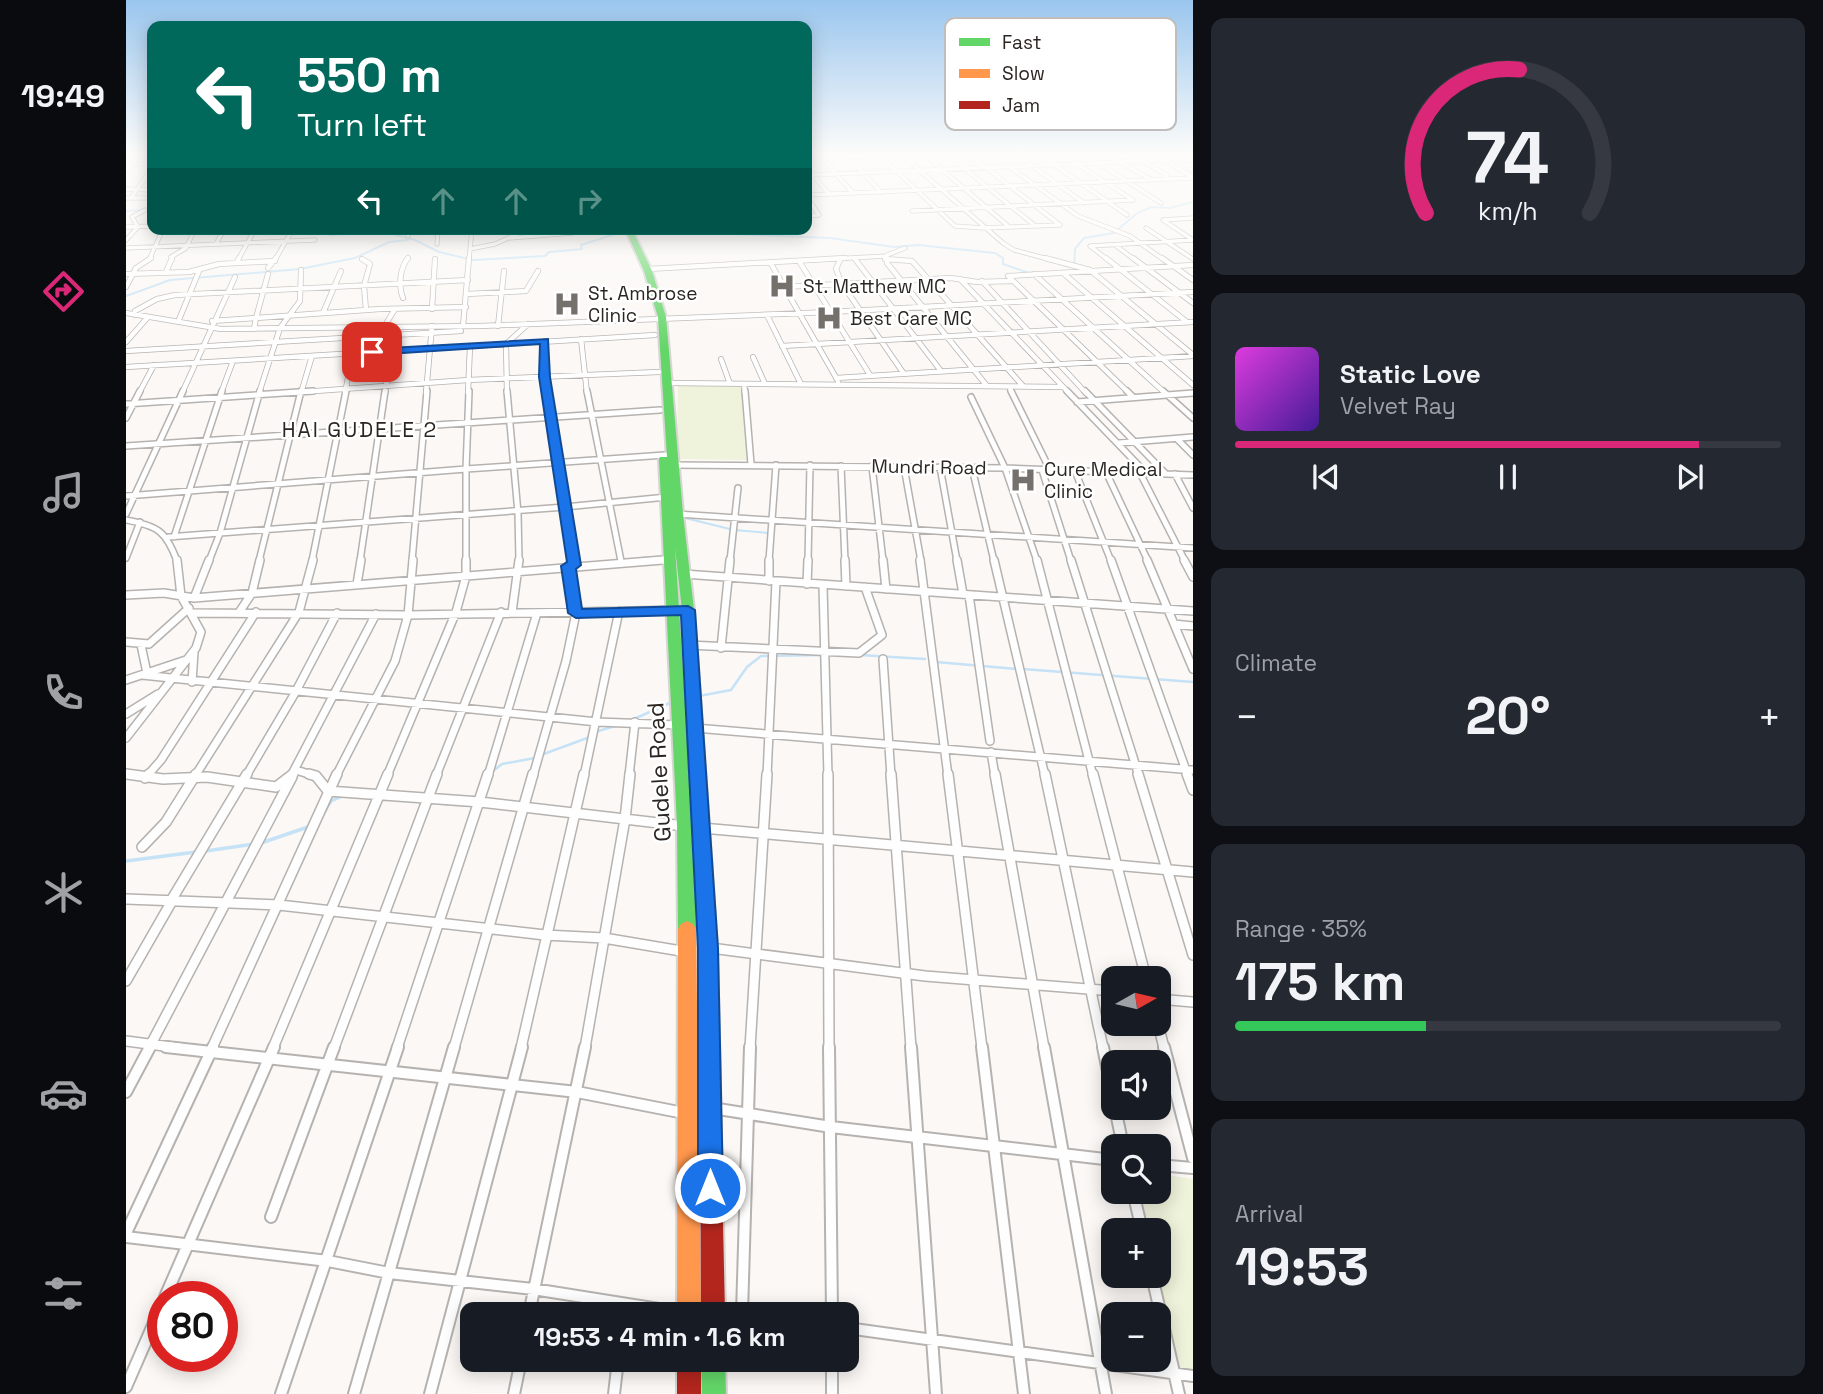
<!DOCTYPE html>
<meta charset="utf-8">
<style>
:root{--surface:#171b24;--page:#242831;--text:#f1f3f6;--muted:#9ea1a6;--line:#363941;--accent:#db2777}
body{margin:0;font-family:"Space Grotesk",sans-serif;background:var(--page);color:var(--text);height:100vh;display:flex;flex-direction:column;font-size:26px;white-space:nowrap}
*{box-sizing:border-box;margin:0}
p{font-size:23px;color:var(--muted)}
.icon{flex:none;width:38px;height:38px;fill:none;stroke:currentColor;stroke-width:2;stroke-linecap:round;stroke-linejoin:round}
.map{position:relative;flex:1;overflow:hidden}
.side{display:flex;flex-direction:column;gap:18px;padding:18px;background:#0d0f14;width:630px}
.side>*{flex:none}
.hud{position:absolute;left:21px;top:21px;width:665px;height:214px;border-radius:14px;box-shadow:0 4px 18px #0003;background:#00695c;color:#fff;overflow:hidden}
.needle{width:46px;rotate:82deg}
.controls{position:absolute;left:975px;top:966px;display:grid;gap:14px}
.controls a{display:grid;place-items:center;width:70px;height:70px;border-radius:14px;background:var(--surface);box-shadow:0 4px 18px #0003;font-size:35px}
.speed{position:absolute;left:21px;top:1281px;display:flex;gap:14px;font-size:35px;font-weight:700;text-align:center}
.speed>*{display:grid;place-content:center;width:91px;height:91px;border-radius:50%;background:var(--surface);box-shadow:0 4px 18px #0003;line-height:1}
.speed .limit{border:10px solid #d22;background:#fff;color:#111}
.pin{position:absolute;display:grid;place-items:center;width:60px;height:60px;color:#fff;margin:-30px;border-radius:14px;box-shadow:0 4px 10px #0006}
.me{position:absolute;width:77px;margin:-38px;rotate:0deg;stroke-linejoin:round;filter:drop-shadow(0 0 5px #0008)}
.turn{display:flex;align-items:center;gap:24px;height:147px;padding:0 35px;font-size:32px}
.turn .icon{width:91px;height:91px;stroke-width:2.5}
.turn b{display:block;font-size:49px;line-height:60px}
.lanes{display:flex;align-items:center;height:66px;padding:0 35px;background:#0003;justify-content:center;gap:35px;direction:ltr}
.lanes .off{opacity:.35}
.big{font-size:52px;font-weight:800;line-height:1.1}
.side .card{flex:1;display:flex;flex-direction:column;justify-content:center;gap:10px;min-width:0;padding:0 24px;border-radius:14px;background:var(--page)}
.side .dial{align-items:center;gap:0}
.dial svg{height:182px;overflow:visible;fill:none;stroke:var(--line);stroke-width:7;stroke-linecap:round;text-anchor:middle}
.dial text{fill:var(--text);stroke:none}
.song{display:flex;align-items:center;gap:21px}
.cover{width:84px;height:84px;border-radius:10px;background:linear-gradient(135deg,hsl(300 70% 55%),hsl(260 70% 35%))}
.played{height:7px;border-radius:4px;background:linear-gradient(90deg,var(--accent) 85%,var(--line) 85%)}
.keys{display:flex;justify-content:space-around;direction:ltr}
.heat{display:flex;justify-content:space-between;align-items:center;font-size:38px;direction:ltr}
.charge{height:10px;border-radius:5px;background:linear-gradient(90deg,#34c759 35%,var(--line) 0)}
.trip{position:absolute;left:334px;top:1302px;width:399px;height:70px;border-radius:14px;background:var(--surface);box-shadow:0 4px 18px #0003;font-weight:800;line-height:70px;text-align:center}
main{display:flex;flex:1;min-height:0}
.tab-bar{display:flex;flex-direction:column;width:126px;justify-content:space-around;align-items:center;background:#090b0e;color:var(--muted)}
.tab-bar .icon{width:49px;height:49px}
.tab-bar .current{color:var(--accent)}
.tab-bar b{font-size:32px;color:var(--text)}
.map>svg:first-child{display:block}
</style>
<main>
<nav class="tab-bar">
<b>19:49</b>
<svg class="icon current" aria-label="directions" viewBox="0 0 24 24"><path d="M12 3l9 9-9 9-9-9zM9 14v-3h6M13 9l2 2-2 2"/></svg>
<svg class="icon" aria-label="music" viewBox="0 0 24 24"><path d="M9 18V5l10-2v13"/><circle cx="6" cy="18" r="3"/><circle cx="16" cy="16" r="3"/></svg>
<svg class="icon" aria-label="phone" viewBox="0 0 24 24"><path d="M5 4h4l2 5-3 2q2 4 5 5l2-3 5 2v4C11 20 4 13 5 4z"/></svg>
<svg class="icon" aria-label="climate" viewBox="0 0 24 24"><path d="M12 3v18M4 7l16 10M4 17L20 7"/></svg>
<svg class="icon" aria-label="car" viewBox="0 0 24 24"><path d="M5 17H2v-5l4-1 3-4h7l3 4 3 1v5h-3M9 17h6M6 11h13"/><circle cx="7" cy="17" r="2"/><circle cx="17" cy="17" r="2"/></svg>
<svg class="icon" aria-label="filters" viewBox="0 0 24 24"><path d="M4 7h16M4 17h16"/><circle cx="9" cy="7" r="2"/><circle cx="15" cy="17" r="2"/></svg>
</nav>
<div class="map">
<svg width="1067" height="1394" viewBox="0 0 1067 1394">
<rect width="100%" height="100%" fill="#fbf8f5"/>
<path fill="#f0f3db" d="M552,385h64l7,75 -72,-1z
M1033,1174l34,5v194l-17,-2 -22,-95h4v-46h-14l-9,-38h23z"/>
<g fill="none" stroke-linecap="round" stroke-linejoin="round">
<path stroke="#c6e2f6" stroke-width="2" d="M0,211l26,-1
M199,229l5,6 53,-4 32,9 24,12 34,8 72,-4 4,-4 33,-3 -1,-4 34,-11 49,-3 166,7 64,9 24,-2 77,8 8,5v6l26,9
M948,272l1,-23 9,-11 30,-5 22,-19 15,-7 19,1 23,-6
M0,296l44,-16 130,-11 55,-11 34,-16 19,-2
M559,518l49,12 35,3"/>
<path stroke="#c6e2f6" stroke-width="2.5" d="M734,655l65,4
M810,662l81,7
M897,669l170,13
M573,696l32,-6 16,-23 14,-11 61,-1
M508,719l38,-17
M469,732l20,-6
M415,755l49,-18
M367,771l9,-7 33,-6"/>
<path stroke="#c6e2f6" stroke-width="3.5" d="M320,804l24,1
M195,817l10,-16 11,-5
M135,843l50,-17
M80,851l48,-7
M0,861l70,-9"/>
<g stroke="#b6b2af" stroke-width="5">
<path id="street-far5" d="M720,155l35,37
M753,155l76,71 28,2
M776,155l101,88 11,7 38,10
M799,155l83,71
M822,155l86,70
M844,155l90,70 -77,3
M891,155l67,48
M914,155l87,60
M937,155l70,45
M960,155l75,48
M982,155l42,24
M1006,155l35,20 -1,4
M1029,155l38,22
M695,157l32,36
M681,159l107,-4
M0,165l26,-2
M884,167l68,49 52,20 34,24
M681,168l22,26
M1065,169l-3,-4h5
M0,170l13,-15
M681,175l386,-16
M0,189l26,1
M681,195l386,-17
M681,197l12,18 -12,1
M0,198h26
M5,198l21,-30
M786,211l221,-11
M1037,220l30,20
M1037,220l30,-2
M0,227l26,-1
M1020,228l47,31
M370,231l3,-2
M282,236l1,-7
M384,238l63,-5 6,-4
M0,240l12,-13 -6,-10 13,-7
M90,244l8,-15
M311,244l1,-15
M989,245l20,15
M0,248l189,-8
M344,249l25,-5 33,-15
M759,259l13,1
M23,260l14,-31
M46,260l-1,-3 15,-9 9,-19
M112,260l17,-31
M149,260l18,-31
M280,260l2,-2
M343,260l3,-31
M687,260l73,-4
M761,260v-5l18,-7
M982,260l-18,-14 103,-6"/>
</g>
<g stroke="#b6b2af" stroke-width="6">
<path id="street-far4" d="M761,258v5l100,123
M919,258l45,12 103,85
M980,258l81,64
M1007,258l60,45
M1036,258l31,22
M236,259l8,5 -6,22 2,24
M729,259l86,112
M759,259l27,2 111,125
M714,260l-4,9 6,15 62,90
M673,261l71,114
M111,262l2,-4
M644,262l68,119
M142,268l8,-10
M522,269l197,-11
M40,272l6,-14
M937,273l130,112
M0,274l63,-2 30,-8 56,-3
M142,274l-12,44 124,-9 86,-2
M908,274l131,119
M834,279l109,114
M856,281l104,112
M0,287l10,-19 15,-10
M658,287l167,-9 26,4 35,-1
M341,294l59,-3 12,-20
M277,298c-5,-12 -3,-30 5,-40
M306,309l3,-50
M0,313l95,16 259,-3 350,-14 363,-20
M197,313l18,-42
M9,315v-4l22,-12 18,-4 293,-15
M641,315l34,69
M86,321l44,-3 -2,11
M52,322l21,-51
M337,326l6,-68
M372,326l6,-55
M258,327l11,-18
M455,339l6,54
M419,341l2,52
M0,342l22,-25
M656,346l411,-24
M0,351l335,-20
M627,357l12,27
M595,359l9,25
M0,367l529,-32
M710,378l357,-22
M542,383l395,4
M618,384l1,9
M884,388l2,5
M13,393l15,-28
M56,393l53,-116
M95,393l12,-32
M133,393l21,-65 20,-27 1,-31
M162,393l180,-13 191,-8
M175,393l11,-37
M219,393l13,-66
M259,393l6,-42
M300,393l6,-67
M342,393l2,-47
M381,393l-1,-49 22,-20
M1003,393l-121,-117 185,-11"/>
</g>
<g stroke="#b6b2af" stroke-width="8">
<path id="street-far3" d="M343,391l-3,78 199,-14
M381,391l11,122 1,48
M461,391l34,170
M619,391l6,73
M885,391l39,79
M941,391l79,82
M959,391l80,82
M1001,391l6,6
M1037,391l30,27
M845,397l34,71 32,93
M951,402l116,-9
M0,404l187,-13
M0,418l14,-27
M1051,439l16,16
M993,443l74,-6
M0,446l534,-36
M546,465l333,3 188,7
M715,466l4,95
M746,466l11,95
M778,467l17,94
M814,467l17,94
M846,468l22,93
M916,470l29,91
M949,471l36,90
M980,472l42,89
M1014,473l45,88
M1049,474l18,34
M0,496l340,-27v92
M0,514l57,-123
M551,514l516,34
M0,520c32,6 40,11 51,41
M42,537l397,-30 -18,-116
M48,537l48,-146
M0,558l14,-36
M83,561l11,-28 40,-142
M133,561l42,-170
M186,561l34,-170
M234,561l25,-170
M286,561l15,-170
M447,561l-8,-54 102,-10
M516,561l28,-2
M604,561l8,-73
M643,561l7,-96
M682,561l2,-96"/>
</g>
<g stroke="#b6b2af" stroke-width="10">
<path id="street-far2" d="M447,560l1,5
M643,560v21
M719,560l1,26
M757,560l3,29
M794,560l28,216
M831,560l6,34
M868,560l51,216
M911,560l56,216
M945,560l68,216
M985,560l77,216
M1021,560l46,109
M1058,560l9,17
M558,574l509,37
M231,584l4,-24
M681,584l1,-24
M697,586l5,190
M0,595l38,-2 30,5 469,-38
M843,595l21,146
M68,598l15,-38
M114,611l12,-18 8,-33
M386,612l7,-52
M67,613l215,2 280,-5
M1048,624l19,2
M0,642l23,2 40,-36
M15,645l6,28
M562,645l171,8 23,-18 -17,-48
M595,648l9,-88
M757,659l8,117
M16,675l455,47 82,3
M0,680l60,-20
M66,682l2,-30
M0,714l32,-20
M569,728l498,42
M0,738l70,-90 5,-16 -20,-36 -4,-36
M865,752l4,24
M170,770l19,6
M0,774l13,2
M21,776l14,-16 95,-148
M69,776l104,-164 14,-52
M120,776l49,-83 42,-80
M165,776l85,-162
M210,776l59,-115 13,-46 5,-55
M261,776l69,-164 10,-36v-16
M310,776l65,-164
M362,776l49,-163
M407,776l33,-115 10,-48 -8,-47
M458,776l35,-165
M503,776l6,-54
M641,776l9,-195"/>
</g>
<g stroke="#b6b2af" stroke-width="12">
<path id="street-far1" d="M0,774l37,5 44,-2 69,10 17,-13
M183,774l7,2 12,15 152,11 204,24
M702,774l1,274
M765,774l20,274
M822,774l34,274
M869,774l49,274
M919,774l58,274
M967,774l53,204
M1012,774l55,181
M1061,774l6,16
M19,778l4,-4
M576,828l491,44
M16,847l24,-25 30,-48
M0,899l153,6 266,30 59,3 83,14
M46,899l75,-125
M585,948l214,28 188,15
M0,981l46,-80
M1032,999l35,3
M1032,1024l6,24
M0,1041l53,7
M23,1048l143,-271
M86,1048l125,-274
M147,1048l115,-274
M208,1048l103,-274
M271,1048l91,-274
M328,1048l79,-274
M395,1048l63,-274
M459,1048l40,-229 5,-45
M624,1048l17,-274"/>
</g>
<g stroke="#b6b2af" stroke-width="14">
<path id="street" d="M40,1047l411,45 112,22
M703,1047l3,267
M785,1047l25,347
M856,1047l42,347
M918,1047l62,347
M977,1047l10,49
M1038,1047l29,111
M0,1092l24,-45
M586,1108l119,19 282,33
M989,1108l8,38
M1032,1165l35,3
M1007,1192l9,38
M145,1217l63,-170
M0,1233l87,-186
M0,1237l202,24 61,12 144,16 151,24
M1026,1276l27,118
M39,1297l109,-250
M591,1310l31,4
M616,1313l8,-266
M403,1314l56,-267
M721,1328l346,48
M706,1360v34
M0,1387l37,-85
M155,1394l117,-347
M228,1394l100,-347
M304,1394l92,-347
M388,1394l7,-34
M488,1394l4,-34"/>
</g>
<g stroke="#d7d5d3" stroke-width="4">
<path id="fast" d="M499,229h7l20,42 14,46 17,197 11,96 15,217 -2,4 -6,2 -6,-2 -2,-5 3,103 -3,5 -6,3 -6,-3 -3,-5 -1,-103 -18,-367 1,-2h7l-9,-140 -14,-46zM549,547l7,63 11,215z
M575,1360h24l1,34h-24z"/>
</g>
<g stroke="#d7d5d3" stroke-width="4">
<path id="slow" d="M561,921l6,3 3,5 5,385h-24l1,-385 3,-5z"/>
</g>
<g stroke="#d7d5d3" stroke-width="4">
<path id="jam" d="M575,821l6,2 2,4 8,121 8,366h-24l-2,-366 -6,-121 2,-4z
M551,1360h24v34h-24z"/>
</g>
<use href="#street-far5" stroke="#fefefe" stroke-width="3.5"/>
<use href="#street-far4" stroke="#fefefe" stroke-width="4.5"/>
<use href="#street-far3" stroke="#fefefe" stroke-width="5"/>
<use href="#street-far2" stroke="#fefefe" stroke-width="7"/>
<use href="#street-far1" stroke="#fefefe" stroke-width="9"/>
<use href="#street" stroke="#fefefe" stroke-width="10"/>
<use href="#fast" fill="#63d668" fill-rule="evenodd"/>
<use href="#slow" fill="#ff974d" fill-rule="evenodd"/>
<use href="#jam" fill="#b3261e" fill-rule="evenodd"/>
</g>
<linearGradient id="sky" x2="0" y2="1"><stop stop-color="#9ac6ee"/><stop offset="0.44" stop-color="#fdfcfa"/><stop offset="1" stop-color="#fdfcfa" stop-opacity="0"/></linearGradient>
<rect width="1067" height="350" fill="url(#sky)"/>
<path fill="#1a73e8" stroke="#114b97" stroke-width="2" d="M422,339l2,38 31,188 -5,4 6,40 106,-3 7,4 23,338 5,240 -4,9 -9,4 -8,-4 -4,-9v-240l-17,-333 -105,3 -8,-5 -7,-47 6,-4 -28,-185 1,-33 -168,11 -5,-3 5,-3z"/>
<defs>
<g id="hospital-bare" transform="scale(2.1)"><path d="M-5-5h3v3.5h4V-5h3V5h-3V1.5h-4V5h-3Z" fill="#74706c" stroke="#fff" stroke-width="2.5" paint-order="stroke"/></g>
</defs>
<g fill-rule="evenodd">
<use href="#hospital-bare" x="656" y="286"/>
<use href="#hospital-bare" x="441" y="304"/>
<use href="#hospital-bare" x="703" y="318"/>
<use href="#hospital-bare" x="897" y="480"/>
</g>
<g text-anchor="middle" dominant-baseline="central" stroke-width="5" stroke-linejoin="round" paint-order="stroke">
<g font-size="19" fill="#2c2623" stroke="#fff" text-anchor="start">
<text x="677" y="286">St. Matthew MC</text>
<text x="462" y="293">St. Ambrose<tspan x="462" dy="22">Clinic</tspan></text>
<text x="724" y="318">Best Care MC</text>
<text x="918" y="469">Cure Medical<tspan x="918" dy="22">Clinic</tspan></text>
</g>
<g font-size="19" fill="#2c2623" stroke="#fff">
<text transform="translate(803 467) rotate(1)">Mundri Road</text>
</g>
<g font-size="21" letter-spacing="2" fill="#2c2623" stroke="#fff">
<text x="234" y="429">HAI GUDELE 2</text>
</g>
<g font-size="23" fill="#2c2623" stroke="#fff">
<text transform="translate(533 772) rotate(-93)">Gudele Road</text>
</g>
</g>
<rect x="819" y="18" width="231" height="112" rx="10" fill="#fff" stroke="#c0bebd" stroke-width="2"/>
<rect x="833" y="38" width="31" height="8" fill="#63d668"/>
<rect x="833" y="69" width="31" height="9" fill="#ff974d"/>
<rect x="833" y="101" width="31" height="8" fill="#b3261e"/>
<g font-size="19" fill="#2c2623">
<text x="876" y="49">Fast</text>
<text x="876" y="80">Slow</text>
<text x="876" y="112">Jam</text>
</g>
</svg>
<div class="controls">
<a><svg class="needle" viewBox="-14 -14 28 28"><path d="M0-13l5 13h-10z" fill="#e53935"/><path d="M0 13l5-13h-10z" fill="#9ea1a6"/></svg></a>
<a><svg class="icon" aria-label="sound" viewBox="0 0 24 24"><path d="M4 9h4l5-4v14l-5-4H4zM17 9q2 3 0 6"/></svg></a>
<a><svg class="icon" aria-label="search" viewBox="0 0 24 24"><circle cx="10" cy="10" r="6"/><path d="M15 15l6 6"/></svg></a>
<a>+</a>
<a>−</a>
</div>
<div class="speed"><div class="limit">80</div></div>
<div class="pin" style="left:246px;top:352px;background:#d93025"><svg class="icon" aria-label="arrive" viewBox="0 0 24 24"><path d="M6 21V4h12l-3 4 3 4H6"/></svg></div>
<svg class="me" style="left:584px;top:1188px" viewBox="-20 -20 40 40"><circle r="17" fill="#1a73e8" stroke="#fff" stroke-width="3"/><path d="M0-11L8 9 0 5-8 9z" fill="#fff"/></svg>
<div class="trip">19:53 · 4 min · 1.6 km</div>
<div class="hud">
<div class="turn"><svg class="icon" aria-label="left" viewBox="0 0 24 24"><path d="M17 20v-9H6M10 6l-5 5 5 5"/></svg><div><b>550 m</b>Turn left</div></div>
<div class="lanes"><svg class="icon" aria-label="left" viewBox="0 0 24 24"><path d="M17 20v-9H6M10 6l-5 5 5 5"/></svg><svg class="icon off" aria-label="ahead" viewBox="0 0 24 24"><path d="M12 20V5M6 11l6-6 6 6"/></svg><svg class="icon off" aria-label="ahead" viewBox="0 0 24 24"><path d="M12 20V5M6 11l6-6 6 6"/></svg><svg class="icon off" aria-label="right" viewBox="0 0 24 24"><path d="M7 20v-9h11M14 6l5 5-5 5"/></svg></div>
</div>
</div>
<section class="side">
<div class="card dial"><svg viewBox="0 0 100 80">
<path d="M14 69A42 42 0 1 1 86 69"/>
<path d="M14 69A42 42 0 0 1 55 6" stroke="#db2777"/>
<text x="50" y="56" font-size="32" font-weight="700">74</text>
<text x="50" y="72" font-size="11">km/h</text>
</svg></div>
<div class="card">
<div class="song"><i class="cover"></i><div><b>Static Love</b><p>Velvet Ray</p></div></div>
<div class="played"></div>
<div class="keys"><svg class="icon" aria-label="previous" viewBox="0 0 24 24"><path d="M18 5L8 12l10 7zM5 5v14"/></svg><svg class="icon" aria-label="pause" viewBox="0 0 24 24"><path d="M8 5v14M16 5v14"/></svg><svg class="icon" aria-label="next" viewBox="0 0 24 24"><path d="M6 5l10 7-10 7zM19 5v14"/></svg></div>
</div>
<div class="card"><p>Climate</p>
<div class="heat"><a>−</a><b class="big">20°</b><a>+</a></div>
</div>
<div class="card"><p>Range · 35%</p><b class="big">175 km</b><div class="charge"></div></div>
<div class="card"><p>Arrival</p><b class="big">19:53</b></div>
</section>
</main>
